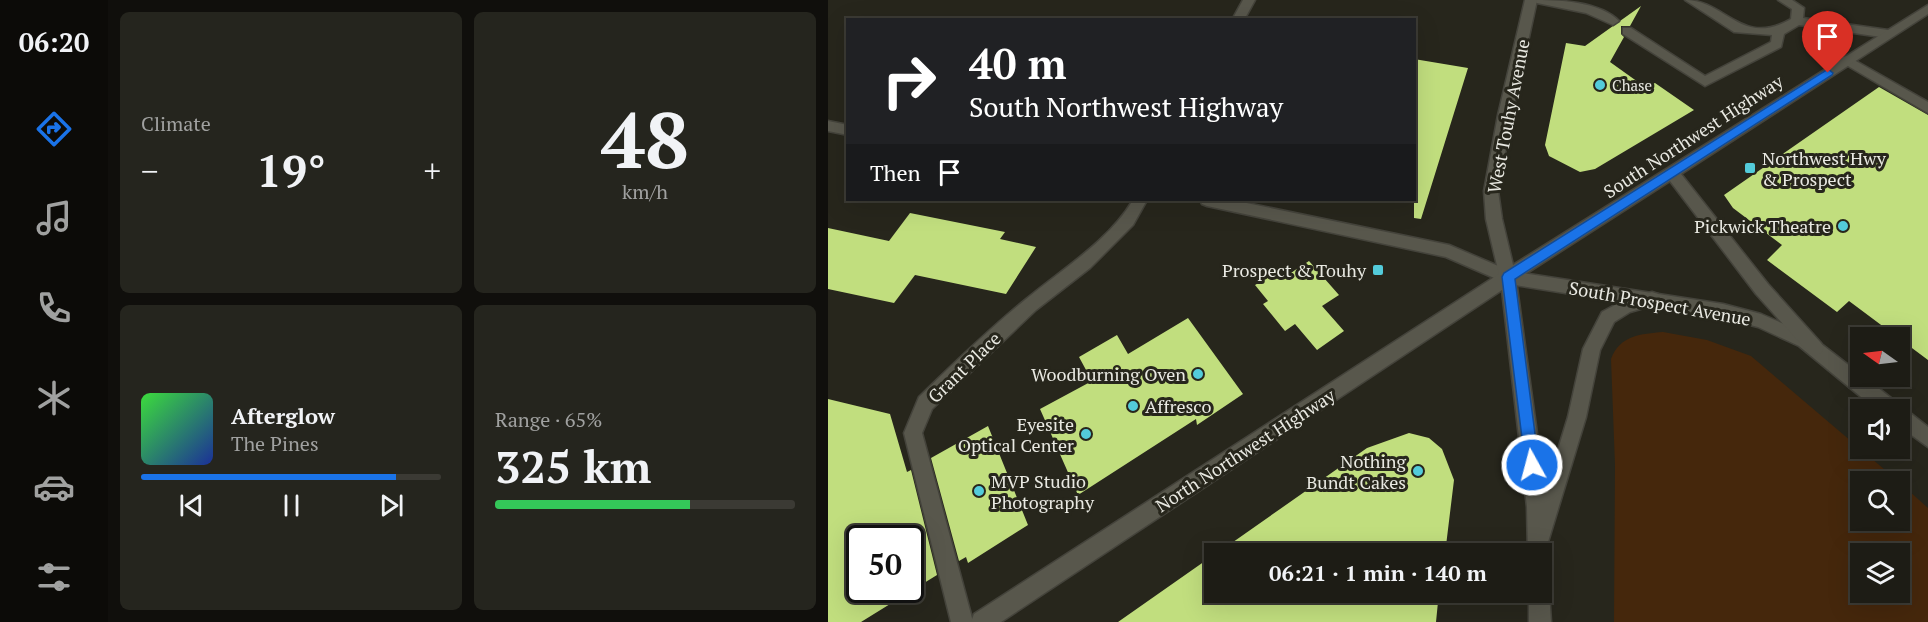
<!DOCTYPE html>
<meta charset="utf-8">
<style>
:root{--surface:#1d1c15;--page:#25251e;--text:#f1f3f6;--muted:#a0a1a0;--line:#3b3a34;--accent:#1a73e8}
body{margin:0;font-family:"PT Serif",serif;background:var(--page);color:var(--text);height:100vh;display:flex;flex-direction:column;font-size:22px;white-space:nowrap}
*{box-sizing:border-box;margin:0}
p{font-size:20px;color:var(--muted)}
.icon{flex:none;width:33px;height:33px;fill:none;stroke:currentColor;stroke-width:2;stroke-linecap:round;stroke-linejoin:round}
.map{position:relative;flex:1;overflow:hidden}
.details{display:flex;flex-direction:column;gap:12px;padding:12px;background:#100f0c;width:720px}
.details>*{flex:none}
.top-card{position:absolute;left:18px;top:18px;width:570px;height:183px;border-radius:0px;box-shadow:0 6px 24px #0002,0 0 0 2px var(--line);background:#202124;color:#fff;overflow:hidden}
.needle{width:39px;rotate:284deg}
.controls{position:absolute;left:1022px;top:327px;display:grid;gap:12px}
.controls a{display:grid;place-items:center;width:60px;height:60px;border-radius:0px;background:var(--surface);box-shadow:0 6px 24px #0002,0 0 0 2px var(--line);font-size:30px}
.speed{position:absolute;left:18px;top:525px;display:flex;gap:12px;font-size:30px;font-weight:700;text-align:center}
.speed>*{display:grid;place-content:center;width:78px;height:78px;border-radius:50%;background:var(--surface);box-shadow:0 6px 24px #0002,0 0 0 2px var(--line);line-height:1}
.speed .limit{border:3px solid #111;border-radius:9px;background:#fff;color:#111}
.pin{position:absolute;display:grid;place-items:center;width:51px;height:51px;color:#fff;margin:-62px -26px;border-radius:50% 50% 50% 0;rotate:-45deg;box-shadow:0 0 6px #0007}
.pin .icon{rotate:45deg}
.me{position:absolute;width:66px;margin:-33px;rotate:353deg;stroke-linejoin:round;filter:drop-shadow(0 0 4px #0008)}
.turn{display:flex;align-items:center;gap:21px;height:126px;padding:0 24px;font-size:27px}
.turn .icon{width:78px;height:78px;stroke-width:2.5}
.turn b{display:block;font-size:42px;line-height:51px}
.then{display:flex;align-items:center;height:57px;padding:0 24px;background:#0003;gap:12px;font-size:22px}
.big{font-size:45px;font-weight:800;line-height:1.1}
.details .tile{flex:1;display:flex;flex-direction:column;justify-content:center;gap:9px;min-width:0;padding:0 21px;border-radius:9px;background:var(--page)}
.details .dial{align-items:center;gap:0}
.dial b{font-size:78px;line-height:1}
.song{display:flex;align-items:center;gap:18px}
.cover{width:72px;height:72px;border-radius:9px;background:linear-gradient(135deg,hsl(120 70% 55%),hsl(230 70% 35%))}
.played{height:6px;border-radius:3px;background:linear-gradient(90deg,var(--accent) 85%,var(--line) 85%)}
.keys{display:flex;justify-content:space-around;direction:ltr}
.heat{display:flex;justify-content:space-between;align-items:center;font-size:33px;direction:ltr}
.charge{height:9px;border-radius:4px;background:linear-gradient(90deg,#34c759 65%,var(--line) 0)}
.details .tiles{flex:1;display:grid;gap:12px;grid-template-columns:repeat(2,1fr)}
.trip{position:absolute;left:376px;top:543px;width:348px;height:60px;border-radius:0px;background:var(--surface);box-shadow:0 6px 24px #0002,0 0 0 2px var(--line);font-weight:800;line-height:60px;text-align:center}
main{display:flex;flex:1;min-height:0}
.menu{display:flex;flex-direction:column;width:108px;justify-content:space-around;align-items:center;background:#0c0b08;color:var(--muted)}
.menu .icon{width:42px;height:42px}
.menu .on{color:var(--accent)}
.menu b{font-size:27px;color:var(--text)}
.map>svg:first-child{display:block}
</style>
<main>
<nav class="menu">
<b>06:20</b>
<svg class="icon on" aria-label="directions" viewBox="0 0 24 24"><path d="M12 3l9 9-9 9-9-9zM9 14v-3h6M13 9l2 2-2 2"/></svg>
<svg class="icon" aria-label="music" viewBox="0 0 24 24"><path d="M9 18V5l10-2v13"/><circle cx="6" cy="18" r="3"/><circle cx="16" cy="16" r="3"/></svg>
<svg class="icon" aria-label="phone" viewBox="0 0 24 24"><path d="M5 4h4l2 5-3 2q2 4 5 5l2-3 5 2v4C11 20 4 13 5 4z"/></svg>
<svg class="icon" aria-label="climate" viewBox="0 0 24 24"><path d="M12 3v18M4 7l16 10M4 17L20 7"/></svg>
<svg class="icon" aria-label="car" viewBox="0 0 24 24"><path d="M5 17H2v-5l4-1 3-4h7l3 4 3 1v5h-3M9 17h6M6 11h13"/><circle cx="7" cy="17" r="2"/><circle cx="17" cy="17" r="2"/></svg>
<svg class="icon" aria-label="filters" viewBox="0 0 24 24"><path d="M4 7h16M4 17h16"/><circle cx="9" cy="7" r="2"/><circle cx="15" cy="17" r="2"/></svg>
</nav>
<section class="details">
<div class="tiles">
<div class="tile"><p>Climate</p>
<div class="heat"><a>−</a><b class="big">19°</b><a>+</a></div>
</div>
<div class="tile dial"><b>48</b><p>km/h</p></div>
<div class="tile">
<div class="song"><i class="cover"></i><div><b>Afterglow</b><p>The Pines</p></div></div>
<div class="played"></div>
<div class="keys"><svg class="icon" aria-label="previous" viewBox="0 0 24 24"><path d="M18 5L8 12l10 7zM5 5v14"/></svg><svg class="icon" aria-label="pause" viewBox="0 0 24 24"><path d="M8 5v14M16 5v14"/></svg><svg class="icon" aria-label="next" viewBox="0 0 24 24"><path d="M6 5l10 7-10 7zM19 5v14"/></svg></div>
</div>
<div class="tile"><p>Range · 65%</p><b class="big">325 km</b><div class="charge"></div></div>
</div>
</section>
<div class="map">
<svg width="1100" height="622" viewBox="0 0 1100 622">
<rect width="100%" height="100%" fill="#27261c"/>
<path fill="#45270c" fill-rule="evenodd" d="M835,332l44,8 44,16 147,125 -38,1v38h39v-38l29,26v114h-314l1,-157 -4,-106c9,-24 30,-25 52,-27zM1032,554h39v38h-39z"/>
<path fill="#c1de7e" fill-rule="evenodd" d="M813,6l-11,20h-9v8l3,3 -14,25 35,25 10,-4 39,27 -99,59 -15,3 -31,-16 -4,-11 21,-102 19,3z
M586,59l54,9 -47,151 -7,-1z
M1051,87l49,28v245l-79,-59 -12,11 -70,-52 15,-15 -49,-37 -9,-13z
M82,213l95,19 -5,7 36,8 -30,47 -91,-19 -21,28 -66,-14v-61l61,13z
M481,261l30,34 -17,11 22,25 -27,19 -22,-26 -10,7 -22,-27 5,-3 -13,-16 29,-17 5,6z
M360,318l55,76 -46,31 -1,-6 -118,76 -38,-86 52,-28 -13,-24 38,-22 11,19z
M0,399l62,15 17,58 4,-2 26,105 -76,47h-33zM32,538h50v52h-50z
M160,426l40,99 -60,38 -2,-6 -7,4 -28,-103z
M581,433l20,5 13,11 12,31 -9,74h-229l151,-106z
M387,554v38h224l-3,30h-318z"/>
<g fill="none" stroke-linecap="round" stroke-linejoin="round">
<g stroke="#44433b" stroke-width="3">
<path id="service" d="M703,0c27,0 68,1 88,21l-6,4 -27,-12 -49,-10z
M857,0c41,0 56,48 106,19l1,-10 -14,-9h14l12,8 -1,10 85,12 6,4 -6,4 -89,-13 -15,9 -3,13 -76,39 -82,-52v-6h8l74,48 66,-34 1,-7 -38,-3z
M1019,56l81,46v11l-85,-50 -2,-3 2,-3z
M305,200h14l-14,25 -43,43 -54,42 -104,99 -10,24 51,189h-22l-47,-189 15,-36c34,-33 69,-67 106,-97 37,-31 83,-58 108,-100z"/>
</g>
<g stroke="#44433b" stroke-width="3">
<path id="minor" d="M415,0h12l-11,20h-12z"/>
</g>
<g stroke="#44433b" stroke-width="3">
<path id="tertiary" d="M0,121l20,4v10l-20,-4z
M372,200h32l217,45 61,26 213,33 38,10 50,22 49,38v2h3l65,51v20l-29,-21v-16h-22l-78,-64 -41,-19 -35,-9 -215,-34 -62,-27 -239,-51 -5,-2z"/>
</g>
<g stroke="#44433b" stroke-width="3">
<path id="secondary" d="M697,0h12l-25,115 -14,76 4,28 11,46 415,-260v9l-247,160 87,110 53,59 3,5 -3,5 -6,3 -6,-3 -53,-59 -86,-113 -154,99 29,212 23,-75 15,-68 19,-37 24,-13 26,-7 6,2 2,5 -2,5 -28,8 -16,10 -14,28 -14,67 -38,125v12l-3,7 -3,2v-9h-14l-1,-47 -25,-217 -501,332h-30l3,-8 525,-340 -13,-55 -2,-28 14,-76z
M714,583l4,2 3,7 2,30h-22v-30h13z"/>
</g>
<use href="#service" fill="#58574c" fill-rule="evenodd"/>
<use href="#minor" fill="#58574c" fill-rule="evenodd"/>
<use href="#tertiary" fill="#58574c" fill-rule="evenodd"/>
<use href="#secondary" fill="#58574c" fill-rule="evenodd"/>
</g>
<path fill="#1a73e8" stroke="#114b97" stroke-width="1.5" d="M1000,69l5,4 -1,2 -317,204 24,186 -2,5 -5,3 -6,-3 -24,-193 2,-4z"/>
<g fill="#53cbda" stroke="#27261c" stroke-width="2">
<circle cx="772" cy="85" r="6"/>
<rect x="916" y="162" width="12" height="12" rx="3"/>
<circle cx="1015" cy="226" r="6"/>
<rect x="544" y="264" width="12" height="12" rx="3"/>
<circle cx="370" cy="374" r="6"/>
<circle cx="305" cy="406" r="6"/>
<circle cx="258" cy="434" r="6"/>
<circle cx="590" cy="471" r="6"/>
<circle cx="151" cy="491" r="6"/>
</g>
<g text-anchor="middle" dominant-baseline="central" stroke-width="6" stroke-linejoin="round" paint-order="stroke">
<g font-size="15" fill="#e9e9e2" stroke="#27261c" text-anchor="start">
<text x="784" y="85">Chase</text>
</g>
<g font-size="18" fill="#e9e9e2" stroke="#27261c">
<text transform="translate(680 116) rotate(-79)">West Touhy Avenue</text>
<text transform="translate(865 136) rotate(-33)">South Northwest Highway</text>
<text transform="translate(832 303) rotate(10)">South Prospect Avenue</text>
<text transform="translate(136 367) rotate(-44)">Grant Place</text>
<text transform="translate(417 450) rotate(-33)">North Northwest Highway</text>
</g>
<g font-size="18" fill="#e9e9e2" stroke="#27261c" text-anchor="end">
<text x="934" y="158" text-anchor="start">Northwest Hwy<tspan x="934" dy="21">&amp; Prospect</tspan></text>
<text x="1003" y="226">Pickwick Theatre</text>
<text x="538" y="270">Prospect &amp; Touhy</text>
<text x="358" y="374">Woodburning Oven</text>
<text x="317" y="406" text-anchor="start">Affresco</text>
<text x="246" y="424">Eyesite<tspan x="246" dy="21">Optical Center</tspan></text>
<text x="578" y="461">Nothing<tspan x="578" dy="21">Bundt Cakes</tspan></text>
<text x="163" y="481" text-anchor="start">MVP Studio<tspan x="163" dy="21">Photography</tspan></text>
</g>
</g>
</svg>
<div class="controls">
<a><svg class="needle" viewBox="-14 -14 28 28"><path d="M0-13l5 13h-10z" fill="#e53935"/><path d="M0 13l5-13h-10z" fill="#a0a1a0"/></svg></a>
<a><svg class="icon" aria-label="sound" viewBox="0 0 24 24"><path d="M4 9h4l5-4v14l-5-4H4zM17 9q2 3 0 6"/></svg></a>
<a><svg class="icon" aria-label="search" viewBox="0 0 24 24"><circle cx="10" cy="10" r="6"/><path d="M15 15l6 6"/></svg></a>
<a><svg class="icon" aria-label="layers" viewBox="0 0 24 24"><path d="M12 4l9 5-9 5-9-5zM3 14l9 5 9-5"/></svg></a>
</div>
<div class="speed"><div class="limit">50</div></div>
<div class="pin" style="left:1000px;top:73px;background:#d93025"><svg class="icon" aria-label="arrive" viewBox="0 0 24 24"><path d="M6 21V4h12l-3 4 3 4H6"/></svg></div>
<svg class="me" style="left:704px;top:465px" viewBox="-20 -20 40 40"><circle r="17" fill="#1a73e8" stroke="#fff" stroke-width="3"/><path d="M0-11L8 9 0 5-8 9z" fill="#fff"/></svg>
<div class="trip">06:21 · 1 min · 140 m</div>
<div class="top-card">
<div class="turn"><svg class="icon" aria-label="right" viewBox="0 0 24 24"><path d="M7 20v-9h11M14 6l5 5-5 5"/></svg><div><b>40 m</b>South Northwest Highway</div></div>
<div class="then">Then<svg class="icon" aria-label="arrive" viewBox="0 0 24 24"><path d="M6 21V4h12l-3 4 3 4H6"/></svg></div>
</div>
</div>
</main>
